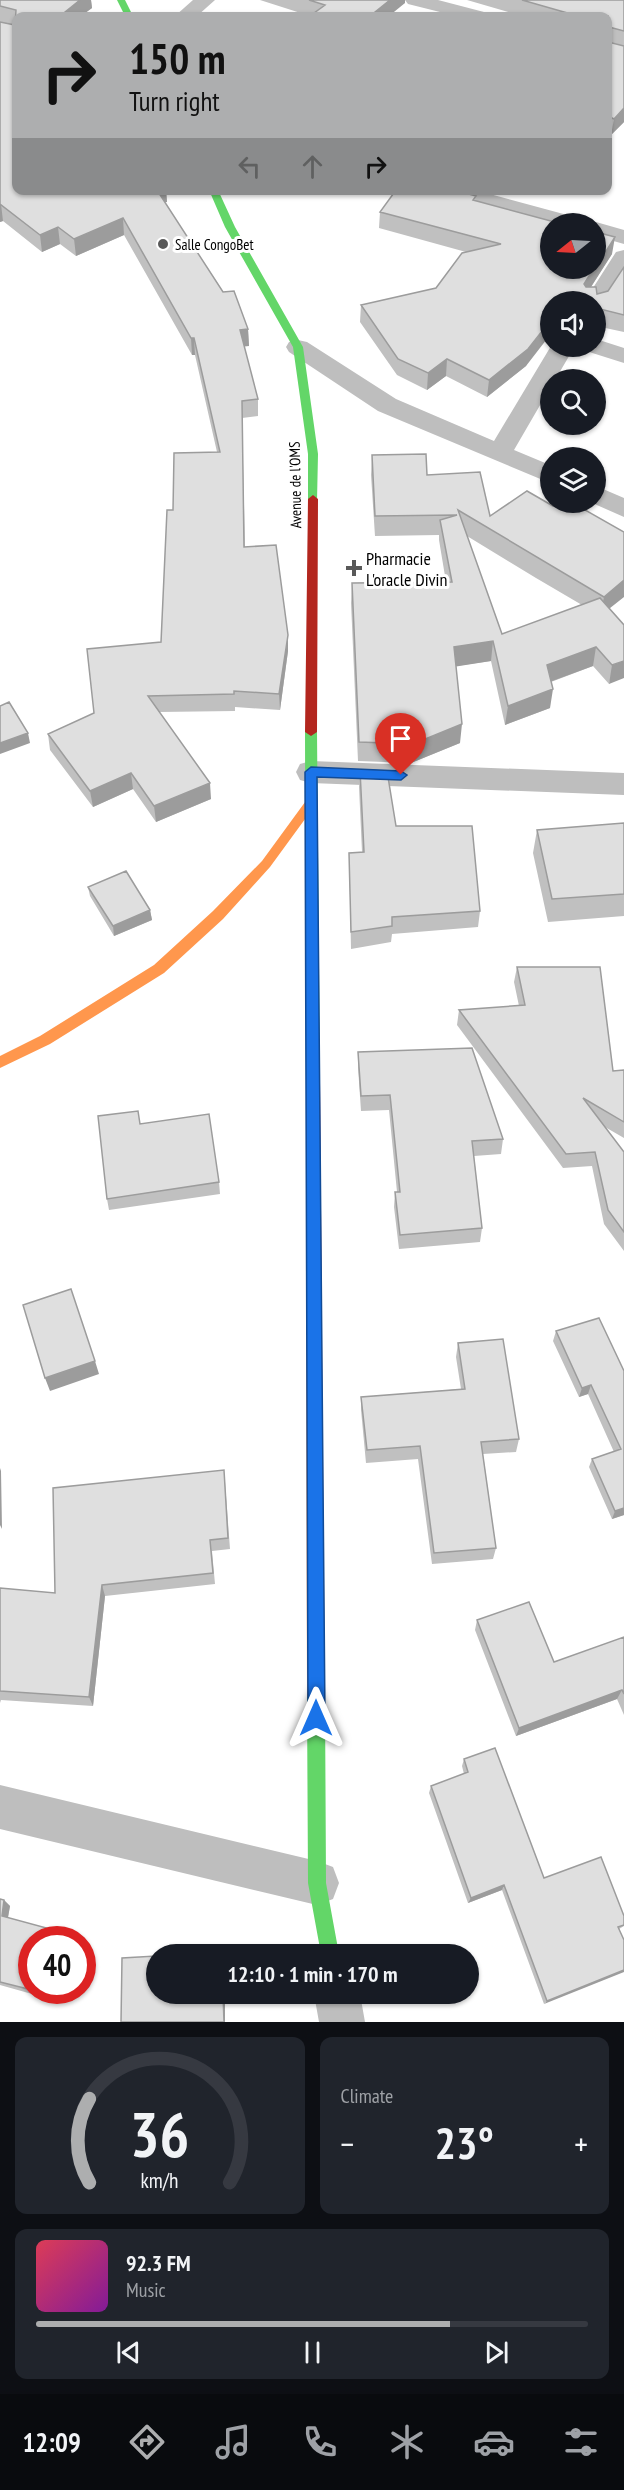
<!DOCTYPE html>
<meta charset="utf-8">
<style>
:root{--surface:#171b24;--page:#20242c;--text:#f1f3f6;--muted:#9ea1a6;--line:#363941;--accent:#adaeaf}
body{margin:0;font-family:"PT Sans Narrow",sans-serif;background:var(--page);color:var(--text);height:100vh;display:flex;flex-direction:column;font-size:22px;white-space:nowrap}
*{box-sizing:border-box;margin:0}
p{font-size:20px;color:var(--muted)}
.icon{flex:none;width:33px;height:33px;fill:none;stroke:currentColor;stroke-width:2;stroke-linecap:round;stroke-linejoin:round}
.map{position:relative;height:2022px;overflow:hidden}
.drawer{display:flex;flex-direction:column;gap:15px;padding:15px;background:#0d0f14;flex:1}
.drawer>*{flex:none}
.guide{position:absolute;left:12px;top:12px;width:600px;height:183px;border-radius:12px;box-shadow:0 2px 4px #0004;background:#adaeaf;color:#111;overflow:hidden}
.needle{width:39px;rotate:252deg}
.controls{position:absolute;left:540px;top:213px;display:grid;gap:12px}
.controls a{display:grid;place-items:center;width:66px;height:66px;border-radius:50%;background:var(--surface);box-shadow:0 2px 4px #0004;font-size:30px}
.speed{position:absolute;left:18px;top:1926px;display:flex;gap:12px;font-size:30px;font-weight:700;text-align:center}
.speed>*{display:grid;place-content:center;width:78px;height:78px;border-radius:50%;background:var(--surface);box-shadow:0 2px 4px #0004;line-height:1}
.speed .limit{border:9px solid #d22;background:#fff;color:#111}
.pin{position:absolute;display:grid;place-items:center;width:51px;height:51px;color:#fff;margin:-62px -26px;border-radius:50% 50% 50% 0;rotate:-45deg;box-shadow:0 0 6px #0007}
.pin .icon{rotate:45deg}
.me{position:absolute;width:66px;margin:-33px;rotate:0deg;stroke-linejoin:round;filter:drop-shadow(0 0 4px #0008)}
.turn{display:flex;align-items:center;gap:21px;height:126px;padding:0 18px;font-size:27px}
.turn .icon{width:78px;height:78px;stroke-width:2.5}
.turn b{display:block;font-size:42px;line-height:51px}
.lanes{display:flex;align-items:center;height:57px;padding:0 18px;background:#0003;justify-content:center;gap:30px;direction:ltr}
.lanes .off{opacity:.35}
.big{font-size:45px;font-weight:700;line-height:1.1}
.drawer .tile{flex:1;display:flex;flex-direction:column;justify-content:center;gap:9px;min-width:0;padding:0 21px;border-radius:12px;background:var(--page)}
.drawer .dial{align-items:center;gap:0}
.dial svg{height:156px;overflow:visible;fill:none;stroke:var(--line);stroke-width:7;stroke-linecap:round;text-anchor:middle}
.dial text{fill:var(--text);stroke:none}
.song{display:flex;align-items:center;gap:18px}
.cover{width:72px;height:72px;border-radius:9px;background:linear-gradient(135deg,hsl(350 70% 55%),hsl(290 70% 35%))}
.played{height:6px;border-radius:3px;background:linear-gradient(90deg,var(--accent) 75%,var(--line) 75%)}
.keys{display:flex;justify-content:space-around;direction:ltr}
.heat{display:flex;justify-content:space-between;align-items:center;font-size:33px;direction:ltr}
.drawer .tiles{flex:1;display:grid;gap:15px;grid-template-columns:1fr 1fr}
.tile:last-child{grid-column:span 2}
.trip{position:absolute;left:146px;top:1944px;width:333px;height:60px;border-radius:30px;background:var(--surface);box-shadow:0 2px 4px #0004;font-weight:700;line-height:60px;text-align:center}
.menu{display:flex;height:96px;justify-content:space-around;align-items:center;background:#090b0e;color:var(--muted)}
.menu .icon{width:42px;height:42px}
.menu .active{color:var(--accent)}
.menu b{font-size:27px;color:var(--text)}
.map>svg:first-child{display:block}
</style>
<div class="map">
<svg width="624" height="2022" viewBox="0 0 624 2022">
<rect width="100%" height="100%" fill="#fff"/>
<g fill="none" stroke-linecap="round" stroke-linejoin="round">
<path fill="#bebebe" fill-rule="evenodd" d="M193,0h22l-18,16h-22z
M405,0h33l46,12 3,4h-31l-48,-12z
M437,190h38l107,29 3,5 -35,1 -110,-30z
M596,222l28,8v14l-28,-8v-12h-5z
M624,250v26l-20,31 -8,2v-7h-12l32,-50z
M596,339l28,9v15l-38,-12 -3,-5h13z
M298,340l9,2 89,57 98,42 57,-95h24l-20,34h-5v8l-36,62 36,15v18l-172,-72 -89,-59 -3,-5 3,-5z
M596,486l28,12v19l-34,-15h6z
M311,761l313,12v22l-313,-12 -11,-3 -4,-8 4,-8z
M0,1785l317,76 16,6 6,16 -6,16 -16,6 -317,-76z
M314,1994h46l5,28h-46z"/>
<path fill="#63d668" fill-rule="evenodd" d="M117,0h8l8,16h-8z
M209,190h9l17,37 68,120 15,107 -1,47 -4,2 -5,-4v-45l-15,-107 -68,-120z
M311,728l6,4 3,351 -2,4 -5,2 -5,-2 -2,-4 -1,-351z
M316,1687l6,3 3,6 1,187 13,71h-18l-13,-71 -1,-187 3,-6z"/>
<path fill="#ff974d" fill-rule="evenodd" d="M312,796l4,2 2,3 -2,3 -46,63 -47,52 -59,54 -114,71 -50,24v-12l40,-20 114,-71 59,-54 49,-50 46,-63z
M314,1327l5,2 3,5 3,362 -3,6 -6,3 -6,-3 -3,-6 -1,-362 3,-5z"/>
<path fill="#b3261e" fill-rule="evenodd" d="M313,495l5,4 -1,233 -6,4 -6,-4 3,-233z
M313,1077l5,2 2,4 2,251 -3,5 -5,2 -5,-2 -3,-5v-251l2,-4z"/>
</g>
<path fill="#c0c0c0" fill-rule="evenodd" d="M0,0h91l1,8 -11,8h-65v174h150l1,12h-3l84,127 1,17h-5l14,53v17l-16,2 3,129 43,104 -8,59 -45,-3v4l-76,1 52,87 -55,23 -23,-33 -40,18 -43,-57 -2,-16 46,-21 67,-71 12,-132 44,-58 -22,-97h-3l-68,-120 -48,21 -16,-12 -18,8 -39,-31 -3,1z
M260,0h145v3l-95,13z
M467,0h157v122l-13,13 -3,-2v-117h-86z
M476,196v5l136,53 -21,33 6,7 11,-3 16,-24v65l-28,-6v-24h-46l-24,64 -39,31 -41,-21 -19,14 -30,-15 -37,-53 1,-17 75,-17 30,-36 -87,-24 1,-16z
M372,455l55,20 63,41 63,-10 18,-4 38,107 15,16 -15,59 -16,-18 -42,16 -1,26 -45,17 -14,-64 -35,5 4,77 -49,20 -53,-2 -7,-158 1,-20 94,-1 -7,-42v-5l-64,1 -4,-61zM467,536l69,42 46,27 -80,29z
M360,770l36,56 84,85 -2,16 -86,7 -1,8 -40,7 -2,-96 13,-1 -3,-65z
M624,823v93l-76,6 -15,-69 4,-23z
M88,887l62,23 2,10 -38,16 -24,-40z
M517,967l96,104 11,-1v68l-19,-11 19,25v99l-20,-27 -12,-58 -29,2 -106,-143 2,-15 60,-4 -5,-24z
M358,1052l145,87 -2,15 -27,2 8,72 -2,14 -81,7 -5,-42 1,-15h2l-8,-82 -28,1 -3,-44z
M140,1124l79,58 1,12 -111,16 -2,-11z
M556,1331l68,40v144l-12,4 -23,-52 3,-8 22,-7 -26,-58 -9,3 -26,-56z
M458,1343l61,96 -3,13 -33,2 13,94 -3,11 -61,5 -14,-105 -52,4 -5,-53v-13l100,-8 -5,-32z
M225,1482l5,67 -18,2 3,33 -110,12 -12,110 -92,-6 -1,3v-115l55,5z
M477,1620l77,42 70,-25v78l-7,-16 -101,37 -41,-106z
M464,1759l80,119 80,38v10l-5,3 -75,75 -42,-114 -34,13 -39,-110 2,-7 33,-12 -2,-8z
M0,1899l4,1 6,6 -2,12 68,18 3,4h-47l36,50 -4,13 -64,-18z"/>
<path fill="#9c9c9c" d="M80,0h11l1,8 -11,8h-21z
M390,0h15v3l-16,13h-19z
M624,108v14l-13,13 3,-16z
M155,190h11l1,12 -11,2z
M0,204h1l2,17 -3,1z
M123,218l1,17 -48,21 -2,-17z
M58,227l2,17 -18,8 -2,-17z
M615,237l-3,17 -30,47 2,-17 10,-16h2v-1z
M550,321v14l-24,31 -39,31 2,-17z
M248,329l1,17 -9,1v-17z
M191,338h3l1,17h-3z
M447,359l-1,17 -19,14 1,-17z
M624,580v17l-24,19 4,-19z
M288,635v16l-8,59 -1,-16z
M493,641l-2,20 -38,6 1,-20z
M596,647l-3,19 -49,18 3,-19z
M624,661v17l-15,6 3,-19z
M553,689l-3,19 -45,17 3,-19z
M462,724l-2,19 -49,20 2,-19z
M28,733l2,10 -30,11v-11z
M131,773l2,16 -40,18 -3,-16z
M210,783l1,16 -55,23 -2,-16z
M150,910l2,10 -38,16 -1,-10z
M95,1361l4,13 -49,17 -5,-13z
M591,1385l-3,9 -9,3 3,-9z
M0,1468l1,3 1,58 -2,-4z
M624,1508v7l-12,4 3,-8z
M102,1585l3,11 -12,110 -4,-9z
M622,1690l-5,9 -101,37 3,-8z
M504,1885l-2,5 -34,13 3,-5z
M4,1900l6,6 -3,16 -5,-6z
M624,1970v2l-80,32 3,-3z
M62,1990h6l-4,13 -4,-5z
M223,1994h2v28h-1z"/>
<path fill="#dfdfdf" stroke="#9c9c9c" stroke-width="1.5" d="M0,0h80l-20,16h-44v174h141l66,102 11,-1 14,38 -8,1 18,69 -16,2 2,146 32,-2 12,90 -9,59 -45,-3v3l-86,2 62,87 -56,23 -23,-33 -41,18 -42,-57 46,-21 -7,-64 74,-7 6,-132h6l1,-57 46,-1 -26,-114h-3l-68,-120 -49,21 -16,-12 -18,8 -40,-31v-182l15,3 1,-15 -16,-4z
M309,0h81l-20,16h-60l15,-11z
M522,0h102v31l-15,-4 -1,15 16,4v62l-10,11 -6,-3v-100h-30z
M396,190h58l22,6 -3,4 89,24h-12v44h44l-10,16 2,3h10l1,7 11,-3 16,-24v48l-28,-7v-6h-46v19l-22,28 -39,31 -42,-21 -19,14 -30,-14 -37,-54 75,-17 26,-35 39,-9 -121,-32z
M596,232l19,5 -19,30z
M426,454l1,21 53,-3 10,44 37,-25 26,15 6,-4h12l53,30v48l-20,17 -146,-87 44,124 98,-36 24,27v36l-12,4 -16,-18 -49,18 6,24 -45,17 -15,-65 -39,6 8,77 -49,20 -54,-2 -7,-159 100,-1 -12,-62 17,-5 -82,1 -3,-61z
M9,702l19,31 -28,10v-37z
M360,770l27,1 9,55h76l8,85 -88,6v9l-41,6 -2,-79 15,-1z
M624,823v71l-72,5 -15,-69z
M126,871l24,39 -37,16 -25,-39z
M517,967h83l13,104 11,-1v52l-41,-24 41,54v80l-16,-22 -13,-58 -29,2 -107,-144 66,-5z
M472,1048l31,91 -31,2 10,87 -82,7 -5,-43h5l-10,-97 -29,1 -3,-44z
M138,1111l2,13 69,-10 10,68 -112,17 -9,-83z
M71,1289l24,72 -50,17 -22,-73z
M599,1318l25,53v137l-9,3 -23,-52 29,-10 -30,-64 -9,3 -26,-57z
M503,1339l16,100 -38,3 15,106 -62,5 -14,-107 -53,4 -6,-53 104,-8 -7,-46z
M224,1470l4,68 -18,2 3,33 -111,12 -13,112 -89,-6v-103l55,5 -2,-105z
M529,1602l25,60 70,-25v57l-2,-4 -103,38 -42,-108z
M495,1748l49,130 57,-21 23,59v9l-6,2 6,13v30l-77,31 -43,-116 -33,13 -40,-112 37,-14 -4,-13z
M0,1899l4,1 -2,16 74,20 -1,4h-43v50l-32,-8z
M222,1953v1h-36z
M156,1956v38h67l1,28h-103l1,-64z
M32,1990h30l-2,8z"/>
<path fill="#1a73e8" stroke="#114b97" stroke-width="1.5" d="M311,767l90,4 6,4 -6,5 -84,-3 8,941 -2,6 -7,3 -6,-3 -2,-6 -3,-946z"/>
<g fill="#595959" stroke="#fff" stroke-width="2">
<circle cx="163" cy="244" r="6"/>
<path d="M351 559h6v6h6v6h-6v6h-6v-6h-6v-6h6z"/>
</g>
<g text-anchor="middle" dominant-baseline="central" stroke-width="6" stroke-linejoin="round" paint-order="stroke">
<g font-size="15" fill="#000" stroke="#fff" text-anchor="start">
<text x="175" y="244">Salle CongoBet</text>
</g>
<g font-size="15" fill="#000" stroke="#fff">
<text transform="translate(295 485) rotate(-91)">Avenue de l'OMS</text>
</g>
<g font-size="18" fill="#000" stroke="#fff" text-anchor="start">
<text x="366" y="558">Pharmacie<tspan x="366" dy="21">L'oracle Divin</tspan></text>
</g>
</g>
</svg>
<div class="controls">
<a><svg class="needle" viewBox="-14 -14 28 28"><path d="M0-13l5 13h-10z" fill="#e53935"/><path d="M0 13l5-13h-10z" fill="#9ea1a6"/></svg></a>
<a><svg class="icon" aria-label="sound" viewBox="0 0 24 24"><path d="M4 9h4l5-4v14l-5-4H4zM17 9q2 3 0 6"/></svg></a>
<a><svg class="icon" aria-label="search" viewBox="0 0 24 24"><circle cx="10" cy="10" r="6"/><path d="M15 15l6 6"/></svg></a>
<a><svg class="icon" aria-label="layers" viewBox="0 0 24 24"><path d="M12 4l9 5-9 5-9-5zM3 14l9 5 9-5"/></svg></a>
</div>
<div class="speed"><div class="limit">40</div></div>
<div class="pin" style="left:401px;top:775px;background:#d93025"><svg class="icon" aria-label="arrive" viewBox="0 0 24 24"><path d="M6 21V4h12l-3 4 3 4H6"/></svg></div>
<svg class="me" style="left:316px;top:1718px" viewBox="-20 -20 40 40"><path d="M0-17L14 15 0 8-14 15z" fill="#1a73e8" stroke="#fff" stroke-width="4"/></svg>
<div class="trip">12:10 · 1 min · 170 m</div>
<div class="guide">
<div class="turn"><svg class="icon" aria-label="right" viewBox="0 0 24 24"><path d="M7 20v-9h11M14 6l5 5-5 5"/></svg><div><b>150 m</b>Turn right</div></div>
<div class="lanes"><svg class="icon off" aria-label="left" viewBox="0 0 24 24"><path d="M17 20v-9H6M10 6l-5 5 5 5"/></svg><svg class="icon off" aria-label="ahead" viewBox="0 0 24 24"><path d="M12 20V5M6 11l6-6 6 6"/></svg><svg class="icon" aria-label="right" viewBox="0 0 24 24"><path d="M7 20v-9h11M14 6l5 5-5 5"/></svg></div>
</div>
</div>
<section class="drawer">
<div class="tiles">
<div class="tile dial"><svg viewBox="0 0 100 80">
<path d="M14 69A42 42 0 1 1 86 69"/>
<path d="M14 69A42 42 0 0 1 14 26" stroke="#adaeaf"/>
<text x="50" y="56" font-size="32" font-weight="700">36</text>
<text x="50" y="72" font-size="11">km/h</text>
</svg></div>
<div class="tile"><p>Climate</p>
<div class="heat"><a>−</a><b class="big">23°</b><a>+</a></div>
</div>
<div class="tile">
<div class="song"><i class="cover"></i><div><b>92.3 FM</b><p>Music</p></div></div>
<div class="played"></div>
<div class="keys"><svg class="icon" aria-label="previous" viewBox="0 0 24 24"><path d="M18 5L8 12l10 7zM5 5v14"/></svg><svg class="icon" aria-label="pause" viewBox="0 0 24 24"><path d="M8 5v14M16 5v14"/></svg><svg class="icon" aria-label="next" viewBox="0 0 24 24"><path d="M6 5l10 7-10 7zM19 5v14"/></svg></div>
</div>
</div>
</section>
<nav class="menu">
<b>12:09</b>
<svg class="icon active" aria-label="directions" viewBox="0 0 24 24"><path d="M12 3l9 9-9 9-9-9zM9 14v-3h6M13 9l2 2-2 2"/></svg>
<svg class="icon" aria-label="music" viewBox="0 0 24 24"><path d="M9 18V5l10-2v13"/><circle cx="6" cy="18" r="3"/><circle cx="16" cy="16" r="3"/></svg>
<svg class="icon" aria-label="phone" viewBox="0 0 24 24"><path d="M5 4h4l2 5-3 2q2 4 5 5l2-3 5 2v4C11 20 4 13 5 4z"/></svg>
<svg class="icon" aria-label="climate" viewBox="0 0 24 24"><path d="M12 3v18M4 7l16 10M4 17L20 7"/></svg>
<svg class="icon" aria-label="car" viewBox="0 0 24 24"><path d="M5 17H2v-5l4-1 3-4h7l3 4 3 1v5h-3M9 17h6M6 11h13"/><circle cx="7" cy="17" r="2"/><circle cx="17" cy="17" r="2"/></svg>
<svg class="icon" aria-label="filters" viewBox="0 0 24 24"><path d="M4 7h16M4 17h16"/><circle cx="9" cy="7" r="2"/><circle cx="15" cy="17" r="2"/></svg>
</nav>
